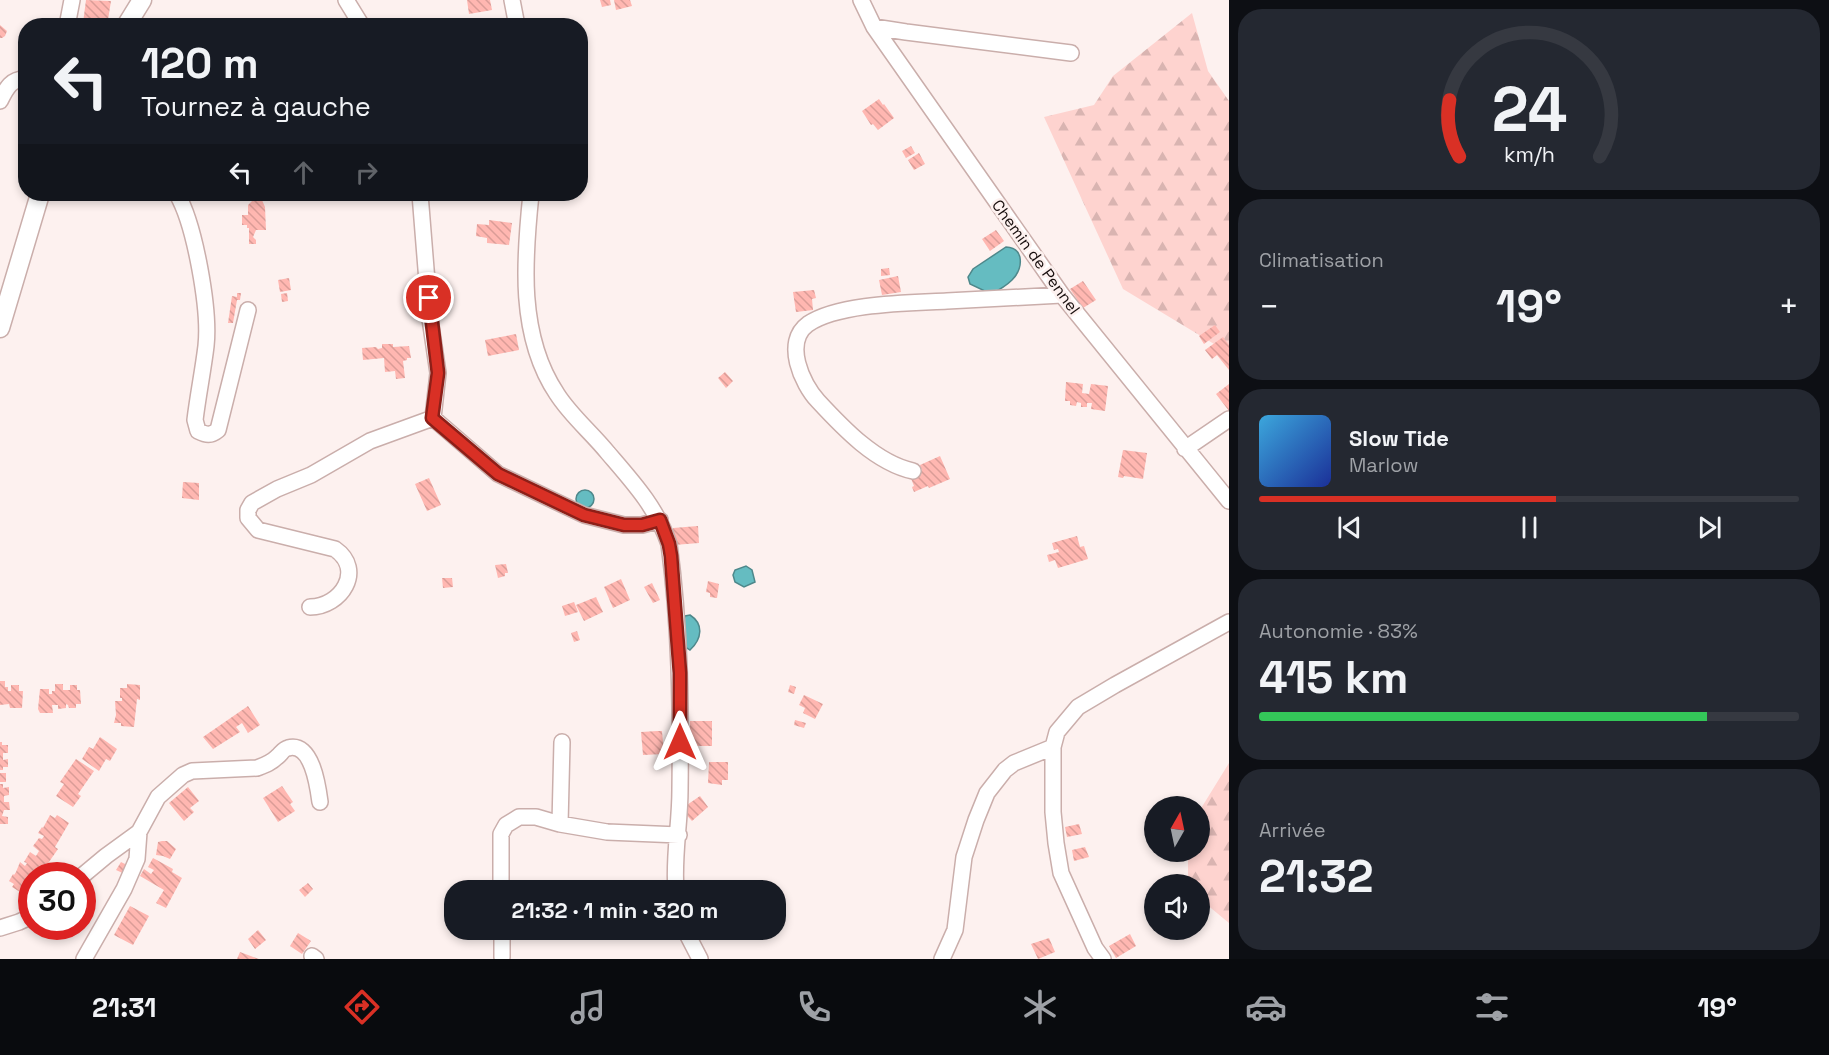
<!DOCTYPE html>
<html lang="fr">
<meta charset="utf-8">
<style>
:root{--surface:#171b24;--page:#242831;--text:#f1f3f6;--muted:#9ea1a6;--line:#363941;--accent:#d93025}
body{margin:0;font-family:"Space Grotesk",sans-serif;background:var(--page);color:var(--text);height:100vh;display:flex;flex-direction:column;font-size:22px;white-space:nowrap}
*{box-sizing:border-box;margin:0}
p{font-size:20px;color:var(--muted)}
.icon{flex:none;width:33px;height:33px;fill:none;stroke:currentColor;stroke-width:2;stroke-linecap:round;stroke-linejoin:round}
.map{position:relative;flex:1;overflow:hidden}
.side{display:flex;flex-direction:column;gap:9px;padding:9px;background:#0d0f14;width:600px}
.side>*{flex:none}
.hud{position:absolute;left:18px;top:18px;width:570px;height:183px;border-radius:24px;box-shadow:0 3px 9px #0003;background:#171b24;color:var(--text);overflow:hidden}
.needle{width:39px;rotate:9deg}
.tools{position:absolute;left:1144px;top:796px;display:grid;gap:12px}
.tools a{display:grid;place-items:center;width:66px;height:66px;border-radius:50%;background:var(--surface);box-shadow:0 3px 9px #0003;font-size:30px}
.speed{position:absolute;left:18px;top:862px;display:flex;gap:12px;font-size:30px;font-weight:700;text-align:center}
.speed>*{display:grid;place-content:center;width:78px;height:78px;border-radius:50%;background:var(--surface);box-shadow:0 3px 9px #0003;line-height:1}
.speed .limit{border:9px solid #d22;background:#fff;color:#111}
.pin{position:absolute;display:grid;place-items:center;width:51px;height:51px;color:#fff;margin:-26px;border:3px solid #fff;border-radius:50%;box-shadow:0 2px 6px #0007}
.me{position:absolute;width:66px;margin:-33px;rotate:0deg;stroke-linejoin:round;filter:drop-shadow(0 0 4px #0008)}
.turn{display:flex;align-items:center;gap:21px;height:126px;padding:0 24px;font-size:27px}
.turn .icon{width:78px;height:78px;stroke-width:2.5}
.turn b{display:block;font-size:42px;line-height:51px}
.lanes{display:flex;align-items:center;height:57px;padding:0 24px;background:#0003;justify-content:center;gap:30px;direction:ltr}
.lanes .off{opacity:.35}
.big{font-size:45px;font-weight:700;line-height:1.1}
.side .widget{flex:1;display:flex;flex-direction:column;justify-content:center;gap:9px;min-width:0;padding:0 21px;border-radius:24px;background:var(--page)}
.side .dial{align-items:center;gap:0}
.dial svg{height:156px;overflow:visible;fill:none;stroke:var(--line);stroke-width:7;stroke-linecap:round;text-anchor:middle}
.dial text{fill:var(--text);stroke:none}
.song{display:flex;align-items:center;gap:18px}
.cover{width:72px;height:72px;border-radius:9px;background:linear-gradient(135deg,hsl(200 70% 55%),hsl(230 70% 35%))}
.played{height:6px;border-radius:3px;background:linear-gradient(90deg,var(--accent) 55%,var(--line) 55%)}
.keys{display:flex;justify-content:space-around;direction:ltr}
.heat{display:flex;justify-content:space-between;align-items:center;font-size:33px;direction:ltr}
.charge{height:9px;border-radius:4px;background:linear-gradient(90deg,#34c759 83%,var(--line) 0)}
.trip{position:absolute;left:444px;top:880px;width:342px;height:60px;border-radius:24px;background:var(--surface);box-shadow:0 3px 9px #0003;font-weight:700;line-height:60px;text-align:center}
.menu{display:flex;height:96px;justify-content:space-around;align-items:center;background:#090b0e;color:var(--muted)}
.menu .icon{width:42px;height:42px}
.menu .active{color:var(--accent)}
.menu b{font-size:27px;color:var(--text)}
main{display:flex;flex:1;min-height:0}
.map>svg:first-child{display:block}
</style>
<main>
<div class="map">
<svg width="1229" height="959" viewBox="0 0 1229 959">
<defs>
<pattern id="forest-firs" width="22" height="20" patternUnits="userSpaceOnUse" patternTransform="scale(1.5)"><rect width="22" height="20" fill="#fed3cf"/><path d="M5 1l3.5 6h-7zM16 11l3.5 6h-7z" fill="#d9b4b1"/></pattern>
<pattern id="building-back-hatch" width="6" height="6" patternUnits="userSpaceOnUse" patternTransform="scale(1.5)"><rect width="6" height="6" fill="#ffb7b1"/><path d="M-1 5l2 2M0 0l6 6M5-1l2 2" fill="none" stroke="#da9c97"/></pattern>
</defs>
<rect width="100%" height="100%" fill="#fdf1ef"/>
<path fill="url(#forest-firs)" d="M1192,13l16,58 21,30v252l-106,-64 -79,-172 50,-12 19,-29z
M1229,763v160l-29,-24v-14h-12v-33h12v-42z"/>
<path fill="#65bcc1" stroke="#4e888b" stroke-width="1.5" d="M1006,247c19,1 17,22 6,33 -6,6 -13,10 -21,14l-21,-10 -2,-7 5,-8z
M576 499a9 9 0 1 1 18 0a9 9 0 1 1-18 0Z
M746,566l6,4 3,12 -11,5 -9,-5 -2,-7 2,-5z
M690,615c14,9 12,24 0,35l-6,-4v-27l1,-3z"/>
<path fill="url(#building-back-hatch)" d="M86,0l25,1 -4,25h-16l-8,-3z
M467,0h23l2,10 -23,4z
M600,0h10l1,5 -9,2z
M614,0h16l2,6 -16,4z
M0,25l7,6 -2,5 -3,2h-2z
M879,99l4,6 1,-1 10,14 -16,12 -5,-6 -2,1 -9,-14z
M911,146l4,7 -9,5 -4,-7z
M919,153l6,11 -11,6 -6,-10z
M254,199l8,1 3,7 1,23h-10l-3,7 3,3v4h-7v-16h-2v-3h-5v-10h6v-10z
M489,220l23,3 -3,22 -22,-2v-5l-11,-2 1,-12 12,1z
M996,230l8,11 -14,10 -8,-12z
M889,268l1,7 -9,1v-7z
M898,276l3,16 -19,3 -3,-15z
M289,278l2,12 -11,2 -2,-12z
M1083,281l13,19 -13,8 -13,-19z
M814,290l2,8 -4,1 1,11 -17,2 -3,-20z
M237,293h4l-1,7h-3l-4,23h-5l4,-27 5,1z
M287,293l1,8 -6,1 -1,-8z
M1215,325l5,7 -16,12 -5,-8z
M516,334l3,16 -31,6 -3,-16z
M1223,337l6,8v25l-12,-15 -5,4 -7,-9z
M382,344h11v3l16,-1 2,12h-4v2l-4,1 2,17 -9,1 -1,-8 -10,1 -1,-14 -21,2 -1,-12 14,-1 2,2 4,-1z
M725,372l8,9 -7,7 -8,-10z
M1066,382l17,2 -1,9 7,1 2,-10 17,2 -3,25 -14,-2 1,-6h-5v4h-6v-4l-4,-1 -1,4 -6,-1v-4h-5z
M1229,384v27l-13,-17z
M1123,450l24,3 -4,26 -19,-3 -1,2 -5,-1z
M940,456l10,23 -21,9 -1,-2 -14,6 -2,-5 2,-1 -4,-10 12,-5 -2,-6z
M429,478l12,27 -14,6 -12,-27z
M183,482l16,1v17l-17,-2z
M698,526l1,17 -25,2 -1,-17z
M1077,536l3,11 4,-1 4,13 -30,9 -3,-8 -6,2 -2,-7 12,-3 -1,-3 -4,1 -2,-7z
M506,564l2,9h-3v3l-7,2 -3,-13z
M442,578h10l1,9 -10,1z
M621,579l9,21 -17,8 -9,-21z
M708,581l11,3 -2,14 -7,-1v-4l-4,-1z
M652,583l8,17 -7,3 -9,-16z
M596,597l7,15 -19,9 -8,-16z
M574,602l4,10 -13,4 -3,-10z
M577,631l3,9 -6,2 -3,-9z
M0,681h5v6h3v4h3v-6h8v6h4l-1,17h-12l-1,-4 -9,1z
M55,684h8v6h7v-5h7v5h3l1,14h-5v4h-7l-1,-3 -2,-1v4l-8,1v-4h-6l1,8h-13l-2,-4 2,-20h9v5h3v-3h3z
M127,684l13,1v15l-3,-1 -3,28 -13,-1v-3h-7l2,-8 -1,-14h7v-3h-2v-10h7z
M790,685l6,2 -2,7 -6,-2z
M804,695l19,9 -8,15 -12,-6 2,-5 -6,-3z
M248,706l12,19 -12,8 -6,-10 -6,4 4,5 -27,17 -10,-12z
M795,720l11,3 -2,5 -10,-3z
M690,721h22v25h-23z
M657,731h5l2,23 -21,1 -2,-23z
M100,737l17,12 -7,12 -4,-2 -7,12 -17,-12 7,-12 4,2z
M0,742h2v3h6v8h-5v7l5,-1v8h-5v3h-3z
M76,759l18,12 -16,23 3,2 -8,11 -17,-11 8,-12 -4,-2z
M709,762h19v18h-6v5l-14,-2z
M0,773h6v9h-6z
M0,784h3v4l6,-1v8l-5,1v6h5l1,8h-6l-2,6 6,1v7h-8z
M282,786l11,16 -3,2 5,7 -17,11 -15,-24z
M188,787l11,14 -9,7 4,4 -10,9 -15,-18z
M700,796l8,11 -16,14 -11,-12z
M50,815l5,3 2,-3 12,8 -14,24 3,2 -16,23 -2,-1 -3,5h-5v9l-7,10 -13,-8 2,-3 -5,-3 4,-7 1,1 2,-3 4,-10 5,4 2,-3 -3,-1 6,-10 6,4 3,-5 -6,-5 6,-8 3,1 2,-3 -6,-3 4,-6 1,1z
M1079,824l3,10 -15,3 -2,-10z
M162,841h5l9,8 -6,10 -7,-3 -7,-1 2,-13z
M1085,847l4,10 -15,4 -2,-11z
M153,858l20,11 -1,3 10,6 -16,30 -10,-5 8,-13 -24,-14 4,-7 7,5 3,-4 -6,-3z
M121,862l10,5 -4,8 -11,-5z
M308,883l5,6 -8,8 -6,-7z
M130,906l19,10 -16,29 -19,-10z
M258,930l8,10 -11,9 -7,-10z
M298,933l13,8 -9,13 -12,-8z
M1130,934l6,12 -20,12 -7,-12z
M1049,938l6,14 -17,7 -7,-15z
M240,952l19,7h-22z"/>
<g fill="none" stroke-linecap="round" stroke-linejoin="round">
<g stroke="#caaeab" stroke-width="18">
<path id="minor" d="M346,0l16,26
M512,0l5,26
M861,0l13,27 188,268 167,206
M67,26l5,-26
M874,27l32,5 165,21
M0,101c6,-12 11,-23 26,-22
M177,194c18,31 33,116 29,152 -3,25 -8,49 -11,74l3,11c8,4 13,5 20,-1l30,-120
M420,194l10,125 8,54 -5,45
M531,194c-7,66 -13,142 26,200 14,22 35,39 51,59 24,28 49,55 61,91 11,82 12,164 11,246 0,34 -7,68 -4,101
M433,418l65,56 86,41 40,10h18l18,-5
M1185,449l44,-30
M913,471c-37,-8 -70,-43 -95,-70 -16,-17 -35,-59 -10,-77 31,-21 102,-21 139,-23 38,-2 76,-4 115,-6
M310,607c31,0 55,-37 25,-58l-77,-19 -10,-12v-8l4,-7 25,-14 34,-14 59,-34 63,-23
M560,824l2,-82
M82,876l24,-20 33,-24 19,-35 25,-22 9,-4 65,-3c8,-3 14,-5 20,-11 4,-3 6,-8 11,-9 24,-7 30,39 32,54
M501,891v-57l5,-9 13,-8h17l24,7 47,8 72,3
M0,928l19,-6 13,-6
M502,930v27
M685,930l15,29
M312,956l4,3
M84,959l40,-70 13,-30 2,-27
M942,959l13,-29 9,-73 12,-37 11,-27 18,-23 9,-7 39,-16
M1103,959l-8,-11 -34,-75 -5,-30 -3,-31v-65l4,-15 21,-25 37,-22 114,-63"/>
</g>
<g stroke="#caaeab" stroke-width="21">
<path id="tertiary" d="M126,26l16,-26
M0,328l40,-134"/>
</g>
<use href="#minor" stroke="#fff" stroke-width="15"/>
<use href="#tertiary" stroke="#fff" stroke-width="18"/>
</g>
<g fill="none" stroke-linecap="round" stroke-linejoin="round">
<g stroke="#8d1f18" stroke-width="15">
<path id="route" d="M429,298l9,75 -6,45 66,56 86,41 40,10h18l18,-5 9,24 2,12 9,117v69"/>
</g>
<use href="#route" stroke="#d93025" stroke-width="10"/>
</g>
<g text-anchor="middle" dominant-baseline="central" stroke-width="5" stroke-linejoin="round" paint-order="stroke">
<g font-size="16" fill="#170e0d" stroke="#fdf1ef">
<text transform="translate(1036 257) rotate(54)">Chemin de Pennel</text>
</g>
</g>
</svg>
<div class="tools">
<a><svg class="needle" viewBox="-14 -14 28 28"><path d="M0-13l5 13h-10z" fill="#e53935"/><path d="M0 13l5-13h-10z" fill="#9ea1a6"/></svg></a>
<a><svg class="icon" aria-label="sound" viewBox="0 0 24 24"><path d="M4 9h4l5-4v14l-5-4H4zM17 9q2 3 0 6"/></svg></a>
</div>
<div class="speed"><div class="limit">30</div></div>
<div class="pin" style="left:429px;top:298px;background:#d93025"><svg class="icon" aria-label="arrive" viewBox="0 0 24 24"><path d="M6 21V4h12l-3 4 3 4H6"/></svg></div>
<svg class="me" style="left:680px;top:742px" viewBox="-20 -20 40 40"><path d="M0-17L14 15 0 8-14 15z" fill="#d93025" stroke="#fff" stroke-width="4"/></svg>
<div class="trip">21:32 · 1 min · 320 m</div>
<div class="hud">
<div class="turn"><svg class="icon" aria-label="left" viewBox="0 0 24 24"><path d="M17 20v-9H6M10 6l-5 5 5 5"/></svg><div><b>120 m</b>Tournez à gauche</div></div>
<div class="lanes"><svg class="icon" aria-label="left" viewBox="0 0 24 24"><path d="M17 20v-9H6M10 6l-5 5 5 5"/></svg><svg class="icon off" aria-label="ahead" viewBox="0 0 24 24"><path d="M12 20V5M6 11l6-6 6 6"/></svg><svg class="icon off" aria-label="right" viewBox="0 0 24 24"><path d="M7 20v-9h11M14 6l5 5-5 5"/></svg></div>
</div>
</div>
<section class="side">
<div class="widget dial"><svg viewBox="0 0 100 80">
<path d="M14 69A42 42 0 1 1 86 69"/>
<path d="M14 69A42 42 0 0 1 9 40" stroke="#d93025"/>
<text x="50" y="56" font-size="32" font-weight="700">24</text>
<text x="50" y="72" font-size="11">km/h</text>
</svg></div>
<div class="widget"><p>Climatisation</p>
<div class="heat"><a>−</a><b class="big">19°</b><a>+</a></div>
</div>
<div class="widget">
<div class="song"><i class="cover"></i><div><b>Slow Tide</b><p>Marlow</p></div></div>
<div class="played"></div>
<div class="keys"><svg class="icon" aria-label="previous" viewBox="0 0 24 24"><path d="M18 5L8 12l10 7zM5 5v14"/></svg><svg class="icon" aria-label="pause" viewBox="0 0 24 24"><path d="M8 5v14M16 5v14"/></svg><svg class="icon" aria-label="next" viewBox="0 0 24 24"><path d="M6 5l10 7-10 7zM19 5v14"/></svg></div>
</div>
<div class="widget"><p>Autonomie · 83%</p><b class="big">415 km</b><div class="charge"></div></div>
<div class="widget"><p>Arrivée</p><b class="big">21:32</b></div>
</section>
</main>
<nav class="menu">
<b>21:31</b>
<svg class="icon active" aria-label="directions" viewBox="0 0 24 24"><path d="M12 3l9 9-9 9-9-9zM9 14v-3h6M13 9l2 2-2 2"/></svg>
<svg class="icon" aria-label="music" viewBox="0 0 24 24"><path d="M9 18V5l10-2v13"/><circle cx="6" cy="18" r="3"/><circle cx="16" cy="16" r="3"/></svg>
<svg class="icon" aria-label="phone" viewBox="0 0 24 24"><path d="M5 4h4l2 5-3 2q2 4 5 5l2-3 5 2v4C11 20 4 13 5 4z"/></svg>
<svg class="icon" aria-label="climate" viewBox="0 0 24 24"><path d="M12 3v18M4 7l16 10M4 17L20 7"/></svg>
<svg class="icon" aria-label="car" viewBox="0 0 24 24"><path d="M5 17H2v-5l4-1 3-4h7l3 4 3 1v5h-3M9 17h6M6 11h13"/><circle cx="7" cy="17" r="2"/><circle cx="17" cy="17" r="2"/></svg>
<svg class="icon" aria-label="filters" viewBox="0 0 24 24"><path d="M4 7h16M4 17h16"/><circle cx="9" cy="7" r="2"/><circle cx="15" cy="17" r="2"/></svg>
<b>19°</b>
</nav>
